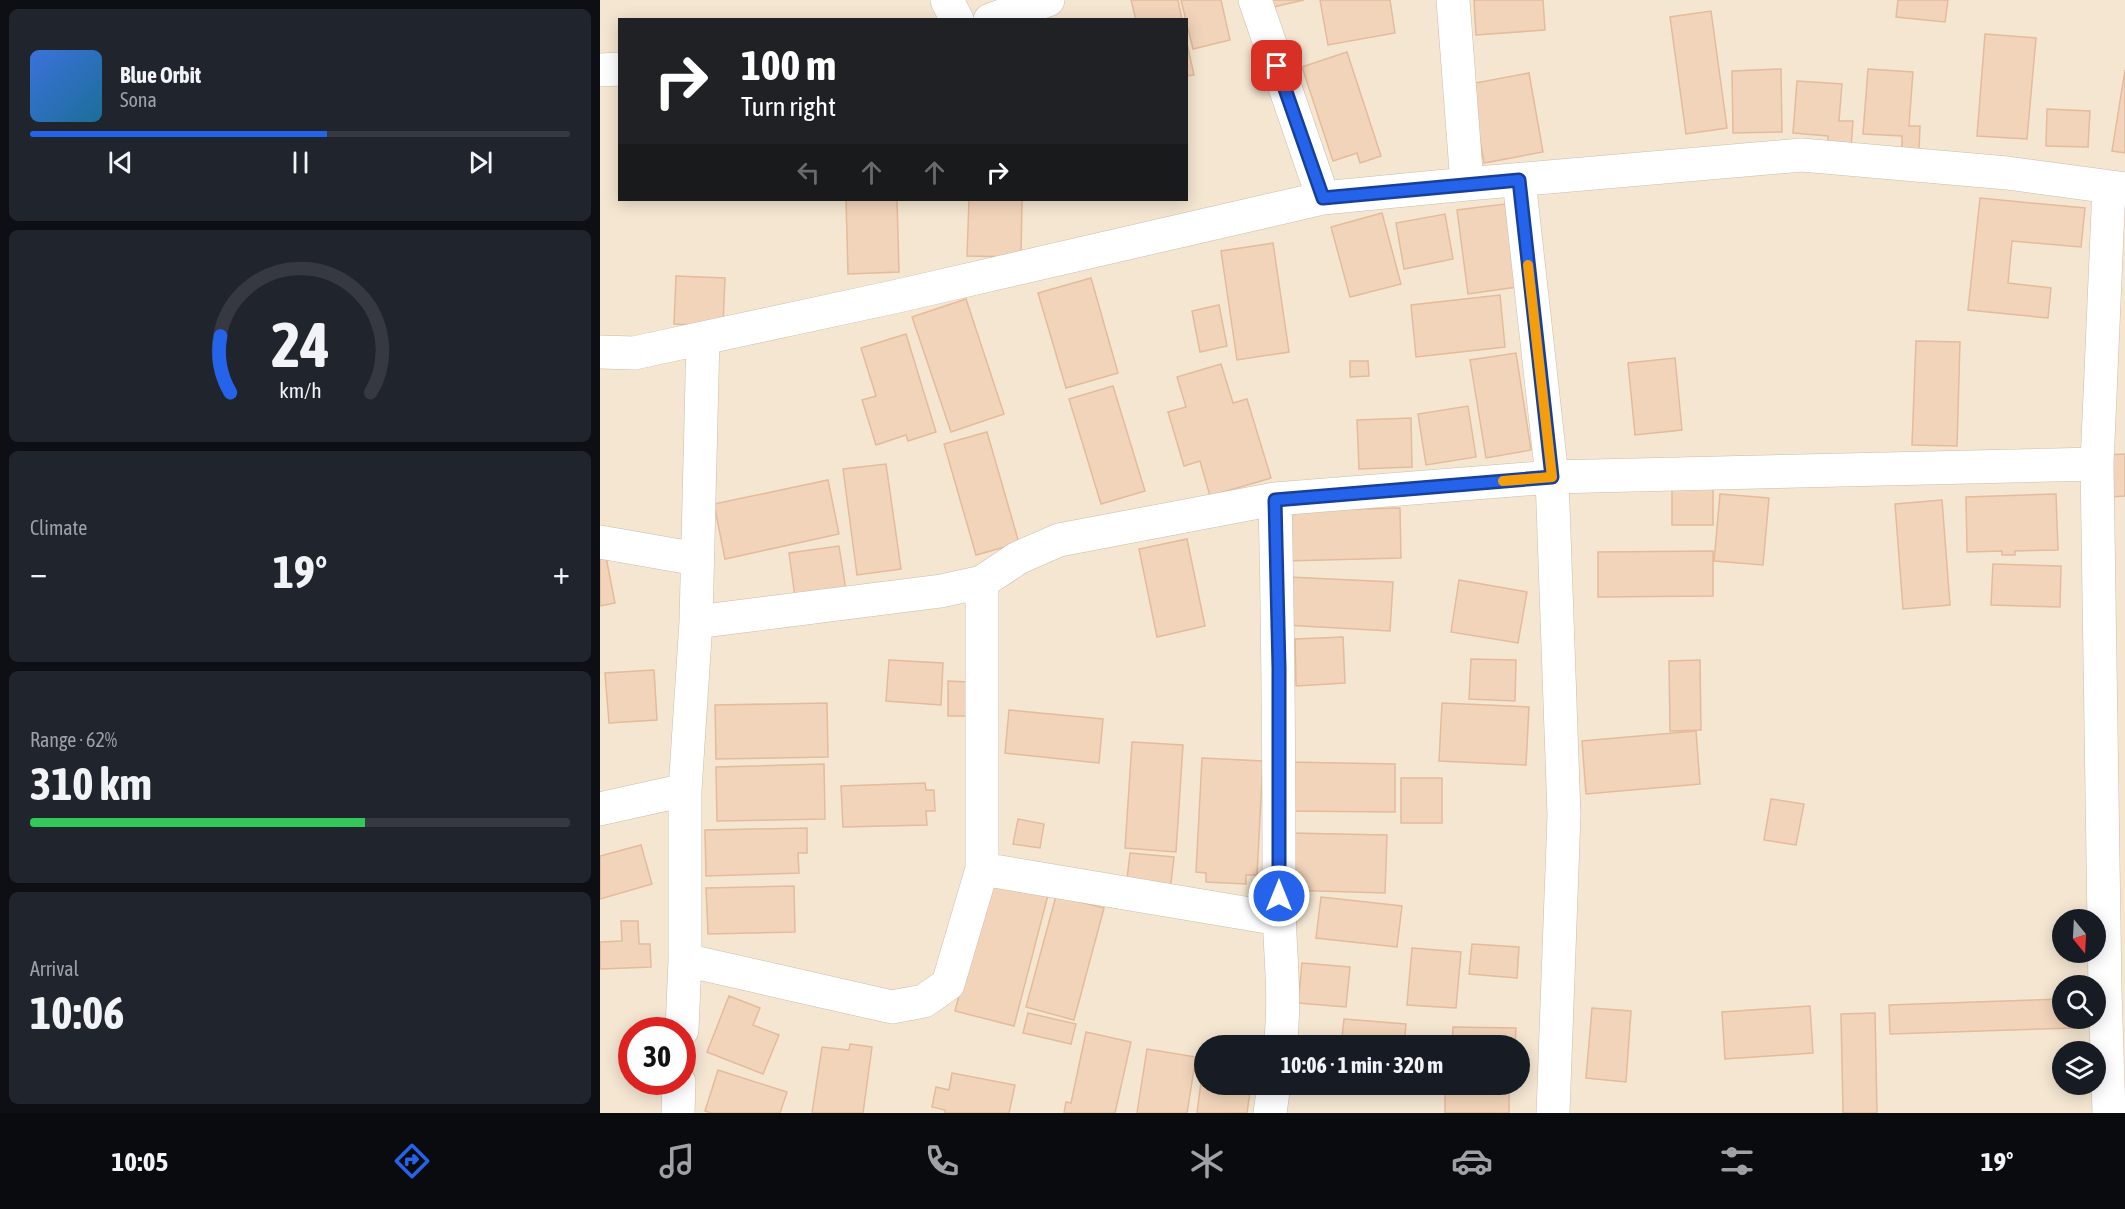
<!DOCTYPE html>
<meta charset="utf-8">
<style>
:root{--surface:#171b24;--page:#20242c;--text:#f1f3f6;--muted:#9ea1a6;--line:#363941;--accent:#2563eb}
body{margin:0;font-family:"Asap Condensed",sans-serif;background:var(--page);color:var(--text);height:100vh;display:flex;flex-direction:column;font-size:22px;white-space:nowrap}
*{box-sizing:border-box;margin:0}
p{font-size:20px;color:var(--muted)}
.icon{flex:none;width:33px;height:33px;fill:none;stroke:currentColor;stroke-width:2;stroke-linecap:round;stroke-linejoin:round}
.map{position:relative;flex:1;overflow:hidden}
.side{display:flex;flex-direction:column;gap:9px;padding:9px;background:#0d0f14;width:600px}
.side>*{flex:none}
.hud{position:absolute;left:18px;top:18px;width:570px;height:183px;border-radius:0px;box-shadow:0 3px 15px #0003;background:#202124;color:#fff;overflow:hidden}
.needle{width:39px;rotate:162deg}
.fabs{position:absolute;left:1452px;top:909px;display:grid;gap:12px}
.fabs a{display:grid;place-items:center;width:54px;height:54px;border-radius:50%;background:var(--surface);box-shadow:0 3px 15px #0003;font-size:30px}
.speed{position:absolute;left:18px;top:1017px;display:flex;gap:12px;font-size:30px;font-weight:700;text-align:center}
.speed>*{display:grid;place-content:center;width:78px;height:78px;border-radius:50%;background:var(--surface);box-shadow:0 3px 15px #0003;line-height:1}
.speed .limit{border:9px solid #d22;background:#fff;color:#111}
.pin{position:absolute;display:grid;place-items:center;width:51px;height:51px;color:#fff;margin:-26px;border-radius:12px;box-shadow:0 3px 9px #0006}
.me{position:absolute;width:66px;margin:-33px;rotate:0deg;stroke-linejoin:round;filter:drop-shadow(0 0 4px #0008)}
.turn{display:flex;align-items:center;gap:21px;height:126px;padding:0 24px;font-size:27px}
.turn .icon{width:78px;height:78px;stroke-width:2.5}
.turn b{display:block;font-size:42px;line-height:51px}
.lanes{display:flex;align-items:center;height:57px;padding:0 24px;background:#0003;justify-content:center;gap:30px;direction:ltr}
.lanes .off{opacity:.35}
.big{font-size:45px;font-weight:700;line-height:1.1}
.side .widget{flex:1;display:flex;flex-direction:column;justify-content:center;gap:9px;min-width:0;padding:0 21px;border-radius:9px;background:var(--page)}
.side .dial{align-items:center;gap:0}
.dial svg{height:156px;overflow:visible;fill:none;stroke:var(--line);stroke-width:7;stroke-linecap:round;text-anchor:middle}
.dial text{fill:var(--text);stroke:none}
.song{display:flex;align-items:center;gap:18px}
.cover{width:72px;height:72px;border-radius:9px;background:linear-gradient(135deg,hsl(220 70% 55%),hsl(200 70% 35%))}
.played{height:6px;border-radius:3px;background:linear-gradient(90deg,var(--accent) 55%,var(--line) 55%)}
.keys{display:flex;justify-content:space-around;direction:ltr}
.heat{display:flex;justify-content:space-between;align-items:center;font-size:33px;direction:ltr}
.charge{height:9px;border-radius:4px;background:linear-gradient(90deg,#34c759 62%,var(--line) 0)}
.trip{position:absolute;left:594px;top:1035px;width:336px;height:60px;border-radius:30px;background:var(--surface);box-shadow:0 3px 15px #0003;font-weight:700;line-height:60px;text-align:center}
.tabs{display:flex;height:96px;justify-content:space-around;align-items:center;background:#090b0e;color:var(--muted)}
.tabs .icon{width:42px;height:42px}
.tabs .active{color:var(--accent)}
.tabs b{font-size:27px;color:var(--text)}
main{display:flex;flex:1;min-height:0}
.map>svg:first-child{display:block}
</style>
<main>
<section class="side">
<div class="widget">
<div class="song"><i class="cover"></i><div><b>Blue Orbit</b><p>Sona</p></div></div>
<div class="played"></div>
<div class="keys"><svg class="icon" aria-label="previous" viewBox="0 0 24 24"><path d="M18 5L8 12l10 7zM5 5v14"/></svg><svg class="icon" aria-label="pause" viewBox="0 0 24 24"><path d="M8 5v14M16 5v14"/></svg><svg class="icon" aria-label="next" viewBox="0 0 24 24"><path d="M6 5l10 7-10 7zM19 5v14"/></svg></div>
</div>
<div class="widget dial"><svg viewBox="0 0 100 80">
<path d="M14 69A42 42 0 1 1 86 69"/>
<path d="M14 69A42 42 0 0 1 9 40" stroke="#2563eb"/>
<text x="50" y="56" font-size="32" font-weight="700">24</text>
<text x="50" y="72" font-size="11">km/h</text>
</svg></div>
<div class="widget"><p>Climate</p>
<div class="heat"><a>−</a><b class="big">19°</b><a>+</a></div>
</div>
<div class="widget"><p>Range · 62%</p><b class="big">310 km</b><div class="charge"></div></div>
<div class="widget"><p>Arrival</p><b class="big">10:06</b></div>
</section>
<div class="map">
<svg width="1525" height="1113" viewBox="0 0 1525 1113">
<rect width="100%" height="100%" fill="#fcf4e3"/>
<path fill="#f4e6d1" fill-rule="evenodd" d="M0,0h1525v1113h-1525zM20,20h566v180h-566zM1462,920h34v32h-34zM1462,986h34v32h-34zM32,1030h50v52h-50zM604,1046h316v38h-316zM1462,1052h34v32h-34z"/>
<path fill="#f2d4ba" stroke="#e4bb9b" stroke-width="1.5" d="M531,0h47l4,20h-46z
M581,0h40l9,40 -37,9z
M667,0h37l-35,8z
M720,0h70l5,33 -67,12z
M874,0h69l2,30 -69,5z
M1298,0h50l-3,22 -49,-5z
M1111,11l16,117 -41,6 -16,-117z
M1385,34l51,4 -9,101 -50,-3z
M586,39l8,36 -8,1z
M747,52l34,104 -21,7 -3,-10 -24,8 -31,-94z
M1181,69l1,63 -49,1 -1,-62z
M1268,69l45,3 -4,54h11l-1,23 -17,-1v-12l-39,-2z
M1525,70v83l-13,-2z
M929,73l14,79 -59,11 -14,-79z
M1197,81l45,3 -3,37h14l-2,27 -24,-1 1,-11 -35,-3z
M1447,109l43,2 -2,36 -42,-1z
M1380,198l105,10 -4,39 -69,-6 -4,42 43,5 -3,30 -80,-8z
M246,200h51l2,72 -51,2z
M369,200h53l-1,57 -54,-1z
M905,204l12,83 -49,7 -11,-84z
M782,213l19,71 -51,13 -19,-70z
M845,214l8,45 -49,10 -8,-46z
M673,243l16,109 -52,8 -16,-109z
M76,276l49,2 -2,48 -49,-2z
M491,278l27,95 -52,15 -28,-95z
M900,295l5,52 -89,10 -5,-52z
M366,299l38,115 -53,18 -39,-115z
M619,305l8,41 -27,6 -8,-41z
M306,334l30,98 -28,9 -2,-6 -30,10 -14,-45 14,-4 -15,-48z
M1316,341l44,1 -3,104 -45,-1z
M916,353l15,97 -45,8 -16,-98z
M1075,358l7,72 -47,5 -7,-72z
M750,361h18l1,15 -19,1z
M621,364l12,39 14,-4 24,79 -61,18 -10,-35 -16,5 -16,-54 18,-5 -9,-30z
M513,386l32,105 -44,13 -32,-105z
M868,406l8,51 -50,8 -8,-51z
M811,418l1,49 -53,2 -2,-49z
M387,432l32,111 -43,12 -32,-111z
M1525,454v42l-15,1 -4,-42z
M286,464l15,105 -44,6 -14,-106z
M228,480l11,54 -114,25 -11,-55z
M1072,486h41v39h-41z
M1120,494l49,4 -6,67 -49,-4z
M1456,494l2,56 -43,1v4h-13v-4l-35,1 -1,-55z
M1342,500l8,105 -47,4 -8,-105z
M800,508l1,50 -116,3 -1,-50z
M587,539l18,87 -48,11 -18,-88z
M239,546l7,44 -51,7 -6,-44z
M1113,551v45l-115,1v-45z
M6,557l9,46 -15,3v-48z
M1393,564l68,2 -1,41 -69,-2z
M689,577l104,5 -3,49 -105,-6z
M859,580l68,12 -9,51 -67,-11z
M743,637l2,46 -49,3 -1,-47z
M871,659l45,1 -1,41 -46,-2z
M289,660l54,3 -2,42 -55,-4z
M1100,660l1,70 -31,1 -1,-70z
M54,670l3,50 -48,3 -4,-50z
M348,681l19,1v34h-19z
M227,703l1,54 -112,2 -1,-54z
M842,703l87,4 -3,58 -87,-4z
M409,710l94,9 -4,44 -94,-10z
M1096,731l4,53 -114,10 -4,-53z
M532,742l51,3 -7,107 -51,-4z
M602,758l61,3 -6,114h-11v9l-40,-2v-9l-10,-1z
M686,762l109,2v48l-110,-1z
M224,764l1,55 -108,2 -1,-54z
M801,778h41v45h-41z
M325,783l1,7h8l1,21h-9l1,14 -84,2 -2,-41z
M1171,799l33,5 -8,41 -32,-5z
M418,819l26,5 -4,24 -27,-4z
M207,828v25h-9l1,20 -93,3 -1,-46z
M688,833l99,2 -2,58 -99,-3z
M41,845l11,39 -52,15v-43z
M530,853l44,4 -4,35 -44,-4z
M389,880l59,15 -34,131 -59,-15z
M194,886l1,46 -87,2 -2,-46z
M456,896l48,12 -30,112 -48,-13z
M721,897l81,9 -5,41 -81,-9z
M21,921h17l1,23h11l1,23 -51,2v-27l22,-1z
M872,944l47,3 -2,31 -48,-4z
M812,948l49,4 -5,56 -49,-3z
M702,963l48,4 -4,40 -48,-4z
M129,996l31,12 -7,17 26,10 -16,39 -56,-22z
M1462,999v19h12v10l-184,6 -1,-29z
M1210,1006l3,47 -88,6 -3,-47z
M992,1008l39,3 -5,71 -40,-4z
M428,1013l48,11 -5,20 -48,-11z
M1275,1013l2,100h-34l-2,-99z
M744,1019l62,5 -2,22h-63z
M853,1027l63,1 -1,18h-63z
M486,1032l45,10 -16,71h-51l2,-11 5,1z
M250,1044l22,3 -9,66h-51l10,-66 27,3z
M547,1049l49,8 -9,56h-50z
M604,1059v25h47l-4,29h-50z
M118,1070l69,22 -7,21h-69l-6,-2z
M352,1073l63,12 -6,28h-64v-3l-13,-3 4,-20 13,3z
M845,1085l64,1v27h-64z"/>
<g fill="none" stroke-linecap="round" stroke-linejoin="round">
<g stroke="#cdbcaa" stroke-width="34">
<path id="minor" d="M347,0l10,20
M655,0l68,198
M853,0l14,184
M390,20l58,-20
M0,70l20,-1
M919,180l33,297 12,338 -11,298
M1509,187l-12,277 8,526 4,123
M0,352l34,1 264,-57 425,-98 144,-14 335,-29 205,18 118,16
M675,499c3,131 4,261 4,392 -1,51 8,104 1,155
M0,542l97,17
M96,622l245,-31 41,-9 36,-24 41,-18 216,-41 277,-22 545,-13
M0,809l85,-19
M382,869l297,50
M85,960l207,47 32,-6 24,-17 34,-115v-287
M82,1030l3,-70v-170l11,-168 7,-284
M78,1113l1,-31
M670,1113l4,-29"/>
</g>
<use href="#minor" stroke="#fff" stroke-width="33"/>
</g>
<g fill="none" stroke-linecap="round" stroke-linejoin="round">
<g stroke="#184099" stroke-width="15">
<path id="route" d="M677,66l46,132 196,-18 33,297 -277,23 4,168v228"/>
</g>
<use href="#route" stroke="#2563eb" stroke-width="10"/>
<path stroke="#f59e0b" stroke-width="10" d="M903,481l49,-4 -24,-212"/>
</g>
</svg>
<div class="fabs">
<a><svg class="needle" viewBox="-14 -14 28 28"><path d="M0-13l5 13h-10z" fill="#e53935"/><path d="M0 13l5-13h-10z" fill="#9ea1a6"/></svg></a>
<a><svg class="icon" aria-label="search" viewBox="0 0 24 24"><circle cx="10" cy="10" r="6"/><path d="M15 15l6 6"/></svg></a>
<a><svg class="icon" aria-label="layers" viewBox="0 0 24 24"><path d="M12 4l9 5-9 5-9-5zM3 14l9 5 9-5"/></svg></a>
</div>
<div class="speed"><div class="limit">30</div></div>
<div class="pin" style="left:677px;top:66px;background:#d93025"><svg class="icon" aria-label="arrive" viewBox="0 0 24 24"><path d="M6 21V4h12l-3 4 3 4H6"/></svg></div>
<svg class="me" style="left:679px;top:896px" viewBox="-20 -20 40 40"><circle r="17" fill="#2563eb" stroke="#fff" stroke-width="3"/><path d="M0-11L8 9 0 5-8 9z" fill="#fff"/></svg>
<div class="trip">10:06 · 1 min · 320 m</div>
<div class="hud">
<div class="turn"><svg class="icon" aria-label="right" viewBox="0 0 24 24"><path d="M7 20v-9h11M14 6l5 5-5 5"/></svg><div><b>100 m</b>Turn right</div></div>
<div class="lanes"><svg class="icon off" aria-label="left" viewBox="0 0 24 24"><path d="M17 20v-9H6M10 6l-5 5 5 5"/></svg><svg class="icon off" aria-label="ahead" viewBox="0 0 24 24"><path d="M12 20V5M6 11l6-6 6 6"/></svg><svg class="icon off" aria-label="ahead" viewBox="0 0 24 24"><path d="M12 20V5M6 11l6-6 6 6"/></svg><svg class="icon" aria-label="right" viewBox="0 0 24 24"><path d="M7 20v-9h11M14 6l5 5-5 5"/></svg></div>
</div>
</div>
</main>
<nav class="tabs">
<b>10:05</b>
<svg class="icon active" aria-label="directions" viewBox="0 0 24 24"><path d="M12 3l9 9-9 9-9-9zM9 14v-3h6M13 9l2 2-2 2"/></svg>
<svg class="icon" aria-label="music" viewBox="0 0 24 24"><path d="M9 18V5l10-2v13"/><circle cx="6" cy="18" r="3"/><circle cx="16" cy="16" r="3"/></svg>
<svg class="icon" aria-label="phone" viewBox="0 0 24 24"><path d="M5 4h4l2 5-3 2q2 4 5 5l2-3 5 2v4C11 20 4 13 5 4z"/></svg>
<svg class="icon" aria-label="climate" viewBox="0 0 24 24"><path d="M12 3v18M4 7l16 10M4 17L20 7"/></svg>
<svg class="icon" aria-label="car" viewBox="0 0 24 24"><path d="M5 17H2v-5l4-1 3-4h7l3 4 3 1v5h-3M9 17h6M6 11h13"/><circle cx="7" cy="17" r="2"/><circle cx="17" cy="17" r="2"/></svg>
<svg class="icon" aria-label="filters" viewBox="0 0 24 24"><path d="M4 7h16M4 17h16"/><circle cx="9" cy="7" r="2"/><circle cx="15" cy="17" r="2"/></svg>
<b>19°</b>
</nav>
